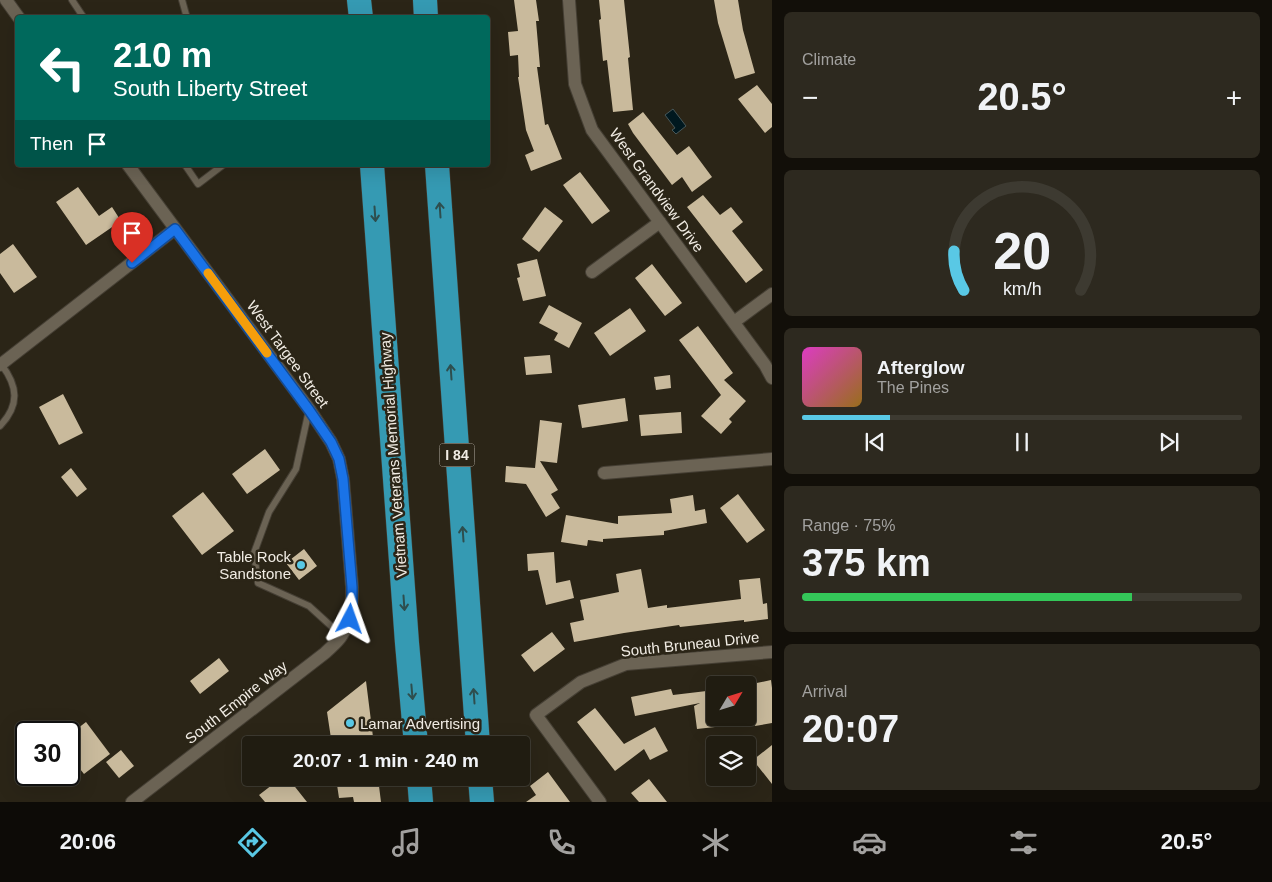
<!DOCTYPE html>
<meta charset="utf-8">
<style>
:root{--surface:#201c11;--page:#2d291f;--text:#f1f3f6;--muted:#a2a19f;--line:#3d3a31;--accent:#59c8e5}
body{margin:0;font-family:Arial,sans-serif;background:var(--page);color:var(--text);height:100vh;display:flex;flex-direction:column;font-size:19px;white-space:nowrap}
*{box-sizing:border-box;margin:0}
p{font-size:16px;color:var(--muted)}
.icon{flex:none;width:28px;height:28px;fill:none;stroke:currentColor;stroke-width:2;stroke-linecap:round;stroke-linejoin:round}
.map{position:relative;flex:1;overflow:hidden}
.drawer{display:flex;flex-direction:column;gap:12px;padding:12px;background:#120f09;width:500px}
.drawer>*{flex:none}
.top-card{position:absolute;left:15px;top:15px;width:475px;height:152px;border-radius:5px;box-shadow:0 5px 20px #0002,0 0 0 1px var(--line);background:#00695c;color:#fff;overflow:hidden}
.needle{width:32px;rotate:52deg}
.fabs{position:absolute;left:706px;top:676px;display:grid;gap:10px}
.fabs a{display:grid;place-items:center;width:50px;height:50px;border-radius:5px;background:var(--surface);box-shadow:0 5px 20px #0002,0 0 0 1px var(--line);font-size:25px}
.speed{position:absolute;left:15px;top:721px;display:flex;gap:10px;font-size:25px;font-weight:700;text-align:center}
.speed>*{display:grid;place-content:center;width:65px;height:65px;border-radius:50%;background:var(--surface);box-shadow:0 5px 20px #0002,0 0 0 1px var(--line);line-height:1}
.speed .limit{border:2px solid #111;border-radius:8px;background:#fff;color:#111}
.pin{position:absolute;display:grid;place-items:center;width:42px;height:42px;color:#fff;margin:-51px -21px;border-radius:50% 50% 50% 0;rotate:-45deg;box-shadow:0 0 5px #0007}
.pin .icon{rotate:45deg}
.me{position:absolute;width:55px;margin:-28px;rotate:4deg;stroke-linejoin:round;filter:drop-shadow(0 0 4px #0008)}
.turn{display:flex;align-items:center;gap:18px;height:105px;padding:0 15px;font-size:22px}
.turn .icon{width:65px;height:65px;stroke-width:2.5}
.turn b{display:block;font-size:35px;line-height:42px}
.then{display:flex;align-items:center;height:48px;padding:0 15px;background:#0003;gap:10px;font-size:19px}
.big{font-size:38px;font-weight:700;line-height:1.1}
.drawer .card{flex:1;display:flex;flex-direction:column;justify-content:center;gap:8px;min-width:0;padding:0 18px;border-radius:8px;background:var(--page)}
.drawer .dial{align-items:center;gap:0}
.dial svg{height:130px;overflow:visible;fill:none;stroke:var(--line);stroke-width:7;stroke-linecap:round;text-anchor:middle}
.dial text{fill:var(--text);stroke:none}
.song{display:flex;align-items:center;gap:15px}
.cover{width:60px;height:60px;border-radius:8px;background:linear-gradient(135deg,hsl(310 70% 55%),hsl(40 70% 35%))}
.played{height:5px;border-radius:2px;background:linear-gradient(90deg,var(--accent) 20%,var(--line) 20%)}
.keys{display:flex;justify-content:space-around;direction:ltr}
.heat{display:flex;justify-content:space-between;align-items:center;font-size:28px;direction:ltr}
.charge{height:8px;border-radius:4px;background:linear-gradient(90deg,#34c759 75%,var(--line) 0)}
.trip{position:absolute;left:242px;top:736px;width:288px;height:50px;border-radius:5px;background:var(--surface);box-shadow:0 5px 20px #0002,0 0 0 1px var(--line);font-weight:700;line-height:50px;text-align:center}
.dock{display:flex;height:80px;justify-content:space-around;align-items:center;background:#0d0b07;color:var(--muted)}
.dock .icon{width:35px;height:35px}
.dock .current{color:var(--accent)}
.dock b{font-size:22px;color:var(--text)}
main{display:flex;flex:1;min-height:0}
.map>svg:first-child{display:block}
</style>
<main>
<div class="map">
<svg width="772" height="802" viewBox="0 0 772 802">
<rect width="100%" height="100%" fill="#2b2517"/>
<path fill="#00181f" stroke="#48585a" d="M673,109l13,17 -10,8 -4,-4 3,-2 -10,-13z"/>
<path fill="#c9ba9c" d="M514,0h22l3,21h-3l4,46h-3l8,58 3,-1 14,35 -31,12 -6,-16 9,-4 -8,-21 -8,-53h1l-1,-22 -8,1 -2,-24 10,-1z
M599,0h25l6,57 -2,1 5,52 -20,2 -6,-52 -4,1 -4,-41 2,-1z
M714,0h24l5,30 12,43 -20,6 -17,-56z
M757,85l15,19v23l-7,6 -27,-34z
M643,112l34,43 12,-9 23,31 -20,15 -10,-15 -10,8 -39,-52 -5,-9z
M580,172l30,39 -18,13 -29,-39z
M78,187l21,29 13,-9 9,14 -35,24 -30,-43z
M703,195l17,20 11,-8 12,15 -11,9 31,39 -17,13 -59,-76z
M545,207l18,14 -24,31 -17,-13z
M13,244l24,33 -23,16 -14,-20v-19z
M537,259l9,37 -23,5 -6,-23 3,-1 -3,-13z
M652,264l30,39 -17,13 -30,-38z
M549,305l33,18 -13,25 -15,-8 4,-7 -19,-10z
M630,308l16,23 -36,25 -16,-23z
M698,326l35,47 -9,7 22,21 -17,18 3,3 -11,12 -20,-18 20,-21 -42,-55z
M550,355l2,18 -26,2 -2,-18z
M670,375l1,13 -15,2 -2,-13z
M63,394l20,39 -24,12 -20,-38z
M625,398l3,23 -46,7 -4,-23z
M681,412l1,21 -41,3 -2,-21z
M540,420l22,3 -5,40 -17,-2 18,29 -7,4 9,14 -14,9 -20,-33 -21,-2 1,-16 29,2z
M265,449l15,21 -33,24 -15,-20z
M71,468l16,21 -10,8 -16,-20z
M203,492l31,39 -32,24 -30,-39z
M738,494l27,36 -18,13 -27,-35z
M693,495l2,16 10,-2 2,14 -43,8v4l-61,4v3l-15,-2 -1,6 -26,-4 5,-27 52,9v-8l54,-3 -2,-14z
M304,549l13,17 -18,14 -13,-17z
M554,552l2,31 14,-3 4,18 -28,7 -8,-35 -10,1 -1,-17z
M641,569l7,39 19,-3v3l74,-9 -2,-19 21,-2 3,26 4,-1 1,16 -24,3v-2l-64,7 -1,-2 -55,8 -50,9 -4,-19 14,-3 -4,-20 39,-8 -3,-18z
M552,632l13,17 -31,23 -13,-17z
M219,658l10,13 -29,23 -10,-13z
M771,680l1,8v35l-17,3 -8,-41z
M366,681l8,64h-42l-5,-33z
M671,689l2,6 42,-5v37l-18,2 -3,-23 6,-3 -65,13 -4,-19z
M595,708l29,36 31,-17 13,24 -18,9 -6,-11 -29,22 -38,-49z
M86,722l24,32 -26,20 -15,-19v-20z
M772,745v39l-19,-24z
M121,750l13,16 -15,12 -13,-16z
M548,772l22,30h-44l10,-7 -6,-9z
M281,778h7l19,24h-42l-6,-7z
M336,778h42l3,24h-27l-1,-5 -14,1z
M649,779l18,23h-28l-8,-9z"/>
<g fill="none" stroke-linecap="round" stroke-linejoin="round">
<g stroke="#453f34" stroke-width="8">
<path id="lane" d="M72,0l12,18
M182,0l5,18
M185,165l13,19 25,-19
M309,410l-13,59 -27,43 -15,41 4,30 51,23 33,30
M0,426c20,-21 18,-40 1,-62"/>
</g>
<g stroke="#453f34" stroke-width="14">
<path id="street" d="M6,0l13,18
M569,0l6,84 17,46 173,235 7,13
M128,165l181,244 22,33 8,17 4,20 9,108c0,17 0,33 -10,48 -4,7 -11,12 -17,18l-193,149
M592,272l68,-50
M734,322l38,-28
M0,365l175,-136
M604,473l168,-14
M600,802l-64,-87 45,-33 45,-18 146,-12"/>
</g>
<g stroke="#453f34" stroke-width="25">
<path id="highway" d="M359,0l2,18
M425,0l1,18
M372,165l35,478 9,102
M437,165l41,580
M419,778l2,24
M480,778l2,24"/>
</g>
<use href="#lane" stroke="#6b6354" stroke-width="6"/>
<use href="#street" stroke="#6b6354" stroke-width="12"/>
<use href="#highway" stroke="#359ab3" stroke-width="24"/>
</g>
<defs><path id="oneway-shaft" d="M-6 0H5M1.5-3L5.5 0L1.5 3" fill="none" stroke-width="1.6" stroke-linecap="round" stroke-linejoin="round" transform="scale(1.25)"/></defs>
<g stroke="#2e4e4e">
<use href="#oneway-shaft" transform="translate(440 210) rotate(-94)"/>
<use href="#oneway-shaft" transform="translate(375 214) rotate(86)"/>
<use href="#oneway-shaft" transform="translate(451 372) rotate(-94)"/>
<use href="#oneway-shaft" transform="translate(463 534) rotate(-94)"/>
<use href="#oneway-shaft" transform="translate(404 603) rotate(86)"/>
<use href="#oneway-shaft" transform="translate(412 692) rotate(85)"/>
<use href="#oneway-shaft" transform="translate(474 696) rotate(-94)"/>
</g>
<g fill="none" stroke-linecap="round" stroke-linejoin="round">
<g stroke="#114b97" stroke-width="12">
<path id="route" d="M132,263l43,-34 134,181 22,32 8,17 4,20 9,108v17l-2,15"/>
</g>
<use href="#route" stroke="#1a73e8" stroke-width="9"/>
<path stroke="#f59e0b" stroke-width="9" d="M208,273l59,80"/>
</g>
<g fill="#59c8e5" stroke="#2b2517" stroke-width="2">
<circle cx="301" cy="565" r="5"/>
<circle cx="350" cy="723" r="5"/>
</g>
<g text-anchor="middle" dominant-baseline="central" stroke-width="5" stroke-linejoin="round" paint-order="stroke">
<rect fill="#2b2517" stroke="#b6b0a6" stroke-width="1" x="439.5" y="443.5" width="35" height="23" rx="4"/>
<g font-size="14" font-weight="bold" fill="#f1ece4">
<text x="457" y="455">I 84</text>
</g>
<g font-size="15" fill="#f1ece4" stroke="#2b2517">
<text transform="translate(657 190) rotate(54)">West Grandview Drive</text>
<text transform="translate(288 354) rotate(54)">West Targee Street</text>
<text transform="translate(393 455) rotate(-94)">Vietnam Veterans Memorial Highway</text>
<text transform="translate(690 644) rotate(-6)">South Bruneau Drive</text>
<text transform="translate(236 702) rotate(-38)">South Empire Way</text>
</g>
<g font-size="15" fill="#f1ece4" stroke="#2b2517" text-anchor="end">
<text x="291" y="556">Table Rock<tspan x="291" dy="17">Sandstone</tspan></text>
<text x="360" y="723" text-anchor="start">Lamar Advertising</text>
</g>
</g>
</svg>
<div class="fabs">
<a><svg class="needle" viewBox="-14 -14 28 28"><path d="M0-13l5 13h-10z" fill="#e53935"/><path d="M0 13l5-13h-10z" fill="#a2a19f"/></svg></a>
<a><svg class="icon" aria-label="layers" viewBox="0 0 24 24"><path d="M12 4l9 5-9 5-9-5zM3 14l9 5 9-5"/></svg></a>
</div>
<div class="speed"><div class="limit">30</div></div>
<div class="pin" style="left:132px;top:263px;background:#d93025"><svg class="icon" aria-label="arrive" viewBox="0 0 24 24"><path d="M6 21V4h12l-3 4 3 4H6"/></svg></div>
<svg class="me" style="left:350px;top:619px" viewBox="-20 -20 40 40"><path d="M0-17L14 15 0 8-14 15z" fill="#1a73e8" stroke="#fff" stroke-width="4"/></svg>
<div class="trip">20:07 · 1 min · 240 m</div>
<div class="top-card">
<div class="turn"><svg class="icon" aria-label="left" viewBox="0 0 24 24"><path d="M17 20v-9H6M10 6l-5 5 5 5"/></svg><div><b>210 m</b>South Liberty Street</div></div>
<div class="then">Then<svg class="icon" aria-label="arrive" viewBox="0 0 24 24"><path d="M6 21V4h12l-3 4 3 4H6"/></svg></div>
</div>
</div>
<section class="drawer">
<div class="card"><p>Climate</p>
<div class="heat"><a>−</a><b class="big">20.5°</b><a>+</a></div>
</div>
<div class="card dial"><svg viewBox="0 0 100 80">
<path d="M14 69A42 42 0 1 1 86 69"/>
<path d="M14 69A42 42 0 0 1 8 45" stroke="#59c8e5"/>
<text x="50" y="56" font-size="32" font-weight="700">20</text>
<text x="50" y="72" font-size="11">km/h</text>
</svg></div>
<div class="card">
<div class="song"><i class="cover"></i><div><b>Afterglow</b><p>The Pines</p></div></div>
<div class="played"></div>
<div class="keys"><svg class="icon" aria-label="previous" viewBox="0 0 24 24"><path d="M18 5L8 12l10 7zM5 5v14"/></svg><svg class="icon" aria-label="pause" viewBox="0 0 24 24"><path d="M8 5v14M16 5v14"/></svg><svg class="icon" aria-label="next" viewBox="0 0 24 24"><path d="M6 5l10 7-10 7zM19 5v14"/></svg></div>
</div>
<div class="card"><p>Range · 75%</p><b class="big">375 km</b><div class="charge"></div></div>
<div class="card"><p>Arrival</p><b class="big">20:07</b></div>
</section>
</main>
<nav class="dock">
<b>20:06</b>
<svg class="icon current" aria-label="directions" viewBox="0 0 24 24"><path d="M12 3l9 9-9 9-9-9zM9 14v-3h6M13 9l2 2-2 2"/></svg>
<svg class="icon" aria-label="music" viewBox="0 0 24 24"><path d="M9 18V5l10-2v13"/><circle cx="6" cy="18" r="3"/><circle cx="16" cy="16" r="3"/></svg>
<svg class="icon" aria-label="phone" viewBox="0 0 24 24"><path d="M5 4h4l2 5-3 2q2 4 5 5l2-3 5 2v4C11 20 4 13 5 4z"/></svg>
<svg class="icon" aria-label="climate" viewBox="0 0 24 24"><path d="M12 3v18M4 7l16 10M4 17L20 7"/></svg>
<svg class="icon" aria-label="car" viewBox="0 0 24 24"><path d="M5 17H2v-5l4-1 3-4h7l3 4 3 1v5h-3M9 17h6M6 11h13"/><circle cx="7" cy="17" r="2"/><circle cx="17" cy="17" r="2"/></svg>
<svg class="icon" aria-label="filters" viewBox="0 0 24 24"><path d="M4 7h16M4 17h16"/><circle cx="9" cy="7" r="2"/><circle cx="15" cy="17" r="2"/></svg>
<b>20.5°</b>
</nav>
